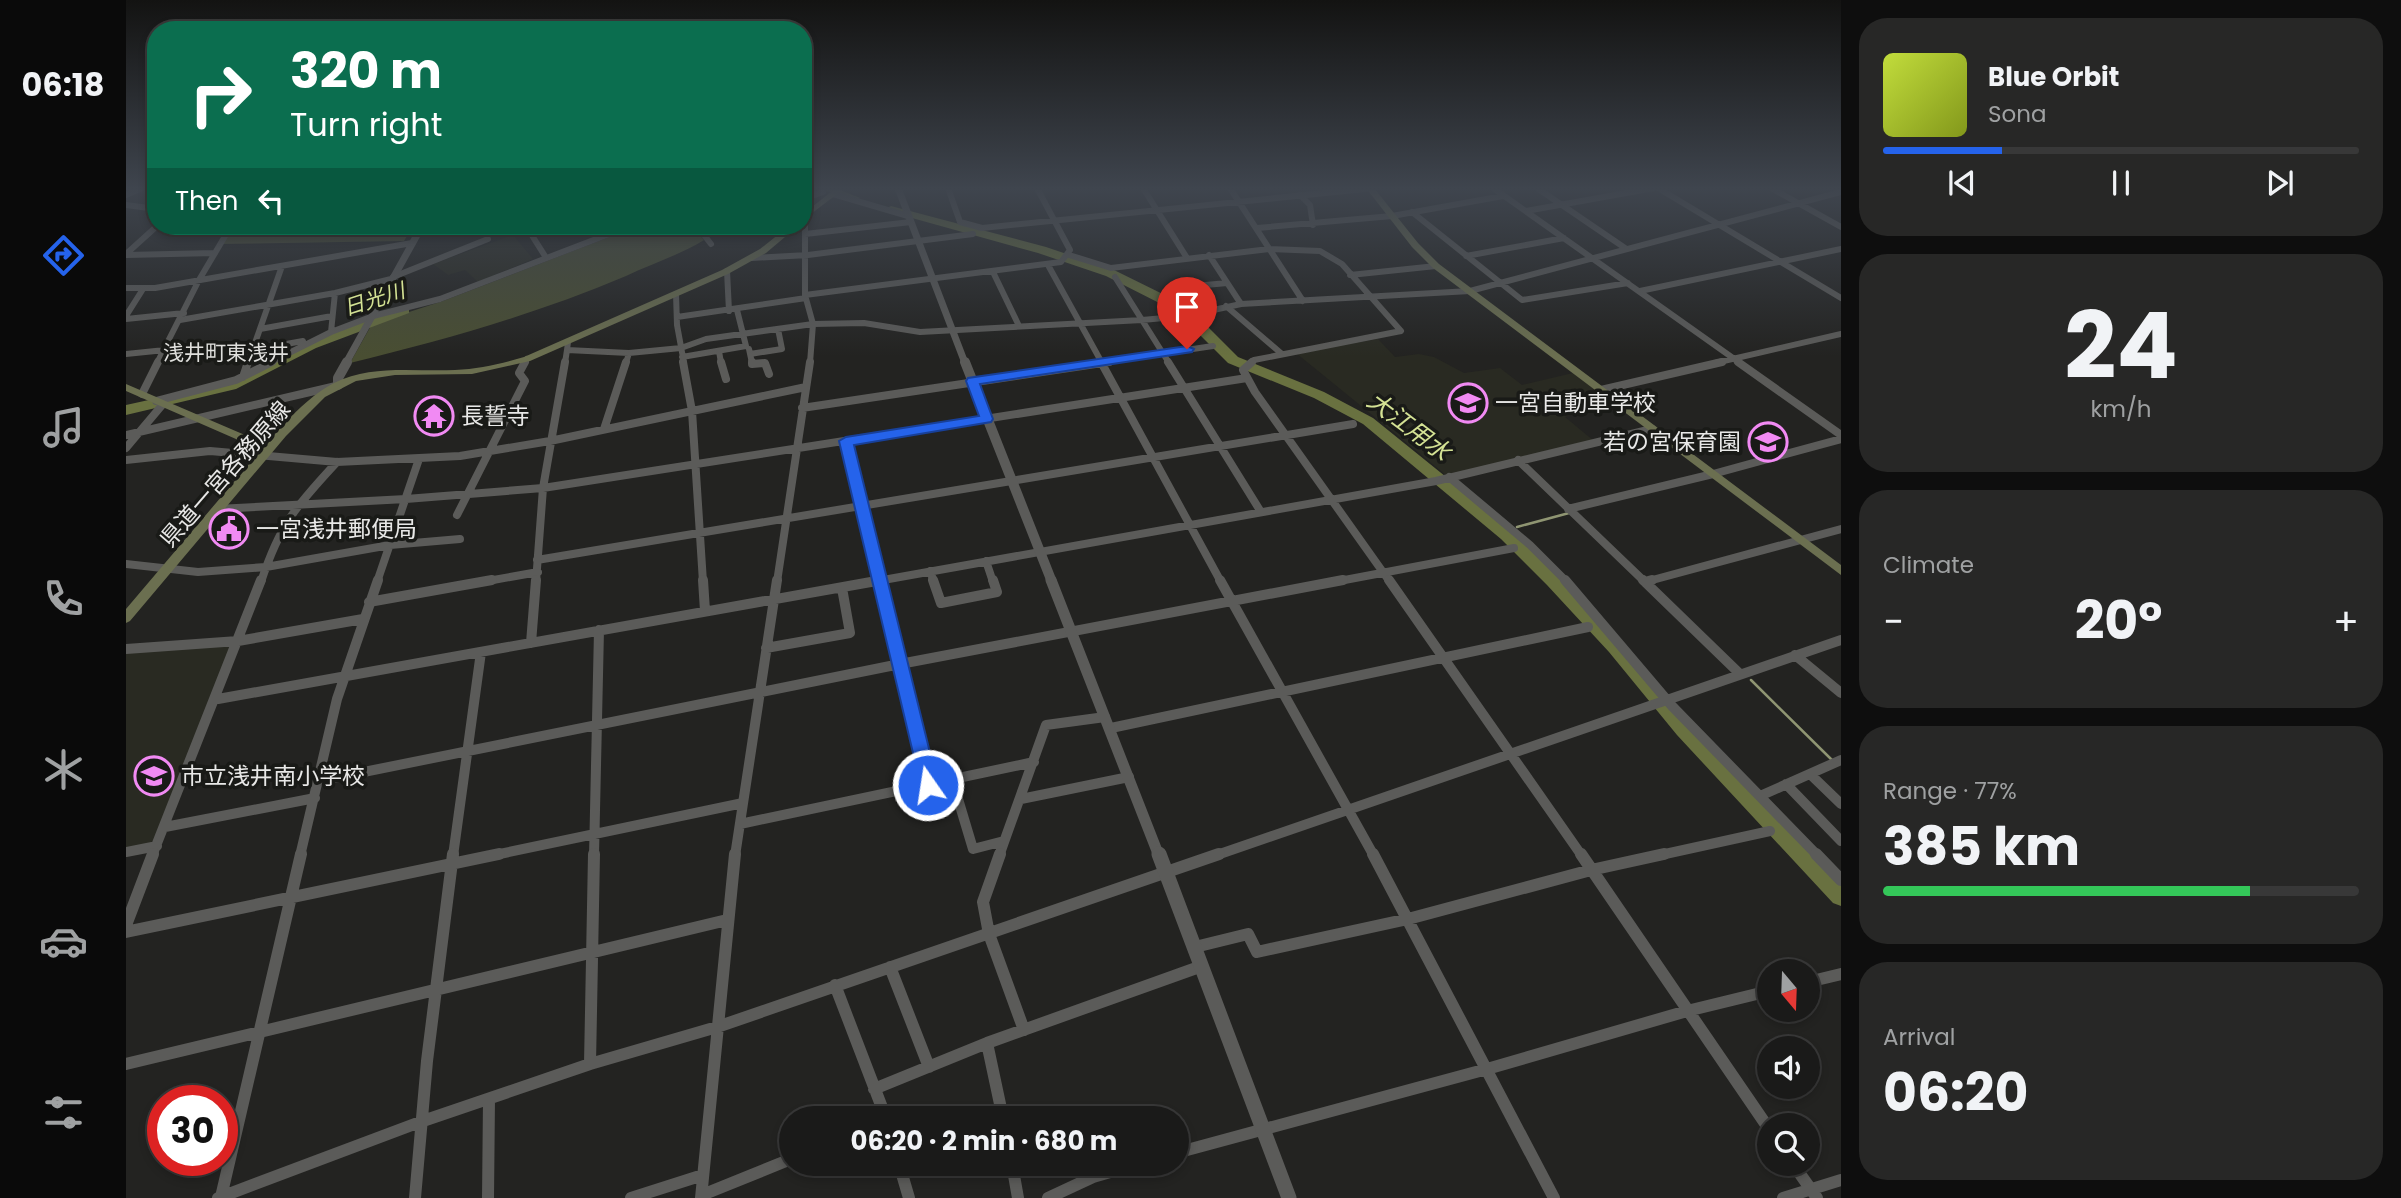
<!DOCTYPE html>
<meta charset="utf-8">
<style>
:root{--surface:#1a1a19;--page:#272726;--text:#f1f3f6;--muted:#9fa1a2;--line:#383838;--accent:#2563eb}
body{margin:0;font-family:Poppins,"Noto Sans JP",sans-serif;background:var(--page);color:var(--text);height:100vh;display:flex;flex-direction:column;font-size:26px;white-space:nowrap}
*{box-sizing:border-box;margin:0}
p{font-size:23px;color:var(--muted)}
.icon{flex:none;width:38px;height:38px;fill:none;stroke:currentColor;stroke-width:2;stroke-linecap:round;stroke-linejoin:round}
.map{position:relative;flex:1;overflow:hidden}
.side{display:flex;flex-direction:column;gap:18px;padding:18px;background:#0e0e0e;width:560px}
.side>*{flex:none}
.top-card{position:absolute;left:21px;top:21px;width:665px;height:214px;border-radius:28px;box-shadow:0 4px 10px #0003,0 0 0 2px var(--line);background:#0b6e4f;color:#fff;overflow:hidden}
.needle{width:46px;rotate:161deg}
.fabs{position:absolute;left:1631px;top:959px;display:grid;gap:14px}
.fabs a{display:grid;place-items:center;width:63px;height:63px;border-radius:50%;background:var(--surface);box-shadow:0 4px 10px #0003,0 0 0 2px var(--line);font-size:35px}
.speed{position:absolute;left:21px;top:1085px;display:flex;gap:14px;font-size:35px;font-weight:700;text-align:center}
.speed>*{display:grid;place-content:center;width:91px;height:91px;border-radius:50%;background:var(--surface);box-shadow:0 4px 10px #0003,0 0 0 2px var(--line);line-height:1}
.speed .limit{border:10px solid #d22;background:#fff;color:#111}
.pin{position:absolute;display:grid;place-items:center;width:60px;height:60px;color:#fff;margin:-72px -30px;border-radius:50% 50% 50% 0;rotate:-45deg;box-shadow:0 0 7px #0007}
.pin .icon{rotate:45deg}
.me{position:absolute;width:77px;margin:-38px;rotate:347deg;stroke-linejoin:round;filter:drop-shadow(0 0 5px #0008)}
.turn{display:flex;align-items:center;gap:24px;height:147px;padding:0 28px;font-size:32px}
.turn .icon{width:91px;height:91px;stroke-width:2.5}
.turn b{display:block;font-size:49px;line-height:60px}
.then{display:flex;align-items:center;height:66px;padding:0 28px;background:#0003;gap:14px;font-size:26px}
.big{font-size:52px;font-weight:700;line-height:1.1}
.side .widget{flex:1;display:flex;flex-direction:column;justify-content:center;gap:10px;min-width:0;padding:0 24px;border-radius:28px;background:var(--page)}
.side .dial{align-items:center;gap:0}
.dial b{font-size:91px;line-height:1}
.song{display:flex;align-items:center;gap:21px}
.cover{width:84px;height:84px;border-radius:10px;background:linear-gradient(135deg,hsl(70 70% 55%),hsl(70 70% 35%))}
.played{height:7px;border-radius:4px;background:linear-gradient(90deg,var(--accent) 25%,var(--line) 25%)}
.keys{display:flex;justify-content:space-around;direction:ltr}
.heat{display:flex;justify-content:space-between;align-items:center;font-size:38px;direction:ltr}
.charge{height:10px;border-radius:5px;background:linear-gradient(90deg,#34c759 77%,var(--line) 0)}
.trip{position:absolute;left:653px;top:1106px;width:410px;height:70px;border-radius:35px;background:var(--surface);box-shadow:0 4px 10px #0003,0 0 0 2px var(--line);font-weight:700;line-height:70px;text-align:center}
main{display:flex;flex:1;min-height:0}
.dock{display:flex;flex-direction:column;width:126px;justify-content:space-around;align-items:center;background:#0a0a0a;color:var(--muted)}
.dock .icon{width:49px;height:49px}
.dock .active{color:var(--accent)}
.dock b{font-size:32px;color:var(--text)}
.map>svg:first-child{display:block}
</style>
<main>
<nav class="dock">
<b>06:18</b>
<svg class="icon active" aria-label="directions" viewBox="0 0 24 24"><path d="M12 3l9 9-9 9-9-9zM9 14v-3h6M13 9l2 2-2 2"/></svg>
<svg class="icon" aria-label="music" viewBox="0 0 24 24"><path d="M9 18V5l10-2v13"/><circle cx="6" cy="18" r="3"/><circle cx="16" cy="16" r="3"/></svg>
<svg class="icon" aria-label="phone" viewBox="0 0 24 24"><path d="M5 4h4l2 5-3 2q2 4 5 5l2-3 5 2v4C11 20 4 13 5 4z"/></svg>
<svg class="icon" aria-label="climate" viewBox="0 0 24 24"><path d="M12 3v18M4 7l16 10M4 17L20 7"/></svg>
<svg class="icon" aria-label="car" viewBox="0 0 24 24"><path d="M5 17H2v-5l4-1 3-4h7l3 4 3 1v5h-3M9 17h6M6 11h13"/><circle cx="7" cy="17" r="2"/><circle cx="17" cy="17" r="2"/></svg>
<svg class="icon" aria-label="filters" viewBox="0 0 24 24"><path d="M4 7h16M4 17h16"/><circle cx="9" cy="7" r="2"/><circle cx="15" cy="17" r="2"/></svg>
</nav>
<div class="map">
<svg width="1715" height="1198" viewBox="0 0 1715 1198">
<rect width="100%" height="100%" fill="#232321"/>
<path fill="#292a22" d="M387,235l20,24 -55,23 -13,-12 -17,5 -15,-11z
M1252,339l17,18 24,-3 15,3 30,16 36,-5 22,17 51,-12 22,16 -25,7 17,14 -22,7 29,24 -148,34 -150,-122z
M105,645l-76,196 -29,8v-196z"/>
<path fill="#494e32" d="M105,226h182l-9,15 -184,3z
M512,226h54l12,14c-24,15 -53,24 -78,36 -90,38 -181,64 -276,87l22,-39 71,-23z"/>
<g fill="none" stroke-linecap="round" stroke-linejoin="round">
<path stroke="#8f9572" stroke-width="2.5" d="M1391,527l52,-14
M1625,680l82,81"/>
<path fill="#697140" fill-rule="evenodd" d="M693,188h16l25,10 -6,3z
M765,206l155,41 68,23 73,36 51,51 86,35 49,26 140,113 46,44 62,67 70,81 150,156v27l-8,-3 -156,-168 -68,-83 -62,-67 -46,-46 -138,-115 -49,-26 -86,-35 -51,-51 -71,-36 -68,-23 -151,-42 -2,-2z
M278,306l5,1v6l-93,35 -80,41 -110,26v-10l100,-22 80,-41z"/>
<path stroke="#5b5b59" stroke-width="6" d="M822,188l12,34 22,6 392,-40
M1017,188l44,70
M1104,188l73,113
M1367,188l247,175
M1411,188l88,60
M1532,188l183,110
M1645,188l70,39
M707,194l75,22
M0,195l16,-7
M1174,195l10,10 3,20
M677,199l20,-7
M0,205l30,4
M1400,211l128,-23
M1286,212l110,88 106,-17
M679,217v78l8,29 -3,39
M400,226l19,30
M571,226l14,18
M1131,228l135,-12 111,-20
M291,234l25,-8
M679,234l106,-12
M0,254l31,-28
M0,255l89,-2
M943,255l42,13 158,-19 51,2 22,13 59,67
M1083,255l32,49
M1340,256l98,-18
M626,258l56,-3 165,-21
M922,265l54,98
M601,271l2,40
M867,272l26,54
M1224,275l86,-9
M267,277l95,-38
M989,277l54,86
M0,288h29l257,-45
M1514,291l201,-42
M550,294l1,31 7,38
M679,295l256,-33 9,-12 -33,-62
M1100,306l56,48
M1085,310l-16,-24 32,-3
M0,316l17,-27
M551,317l129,-19
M0,319l58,-6
M54,320l155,-27 56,-14
M134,329l72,-13
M205,332l4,-39
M442,342l-1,8 62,3 52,-5 25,-9 107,-15 51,-1 56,9 222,-12 44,-4 55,-12 229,-13 371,-99
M623,349l3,14
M127,350l50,-9
M593,351l2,12
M0,354l39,-4
M624,354l32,-5 -4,-20
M556,357l64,-11 -9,-36
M31,363l42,-83 32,-54
M122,363l34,-97
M143,363l62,-31 42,-16 67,-17 190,-73
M398,363l3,-4
M439,363l2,-13
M500,363l3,-10
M634,363h5
M972,363l115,-17
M1124,363l4,-3 147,-29
M1589,363l126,-29"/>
<path stroke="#5b5b59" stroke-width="8" d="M557,362l9,49 11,171
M595,362l5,17
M626,362v2l13,-1 4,11
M975,362l120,220
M1042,362l93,150
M1126,362l-9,8 12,22 135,190
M1612,362l103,73
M117,377l5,-15
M1475,390l121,-28
M16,394l16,-32
M30,401l80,-21 36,-18
M676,408l307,-46
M478,429l22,-67
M0,435l210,-49
M720,441l34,141
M0,448l37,-44
M0,460l84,-9 127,11 123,-6 90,-15 256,-54
M1392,460l127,122
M1323,477l81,68 37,37
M91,509l189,-10 137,-11 704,-110
M1442,509l145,-35 128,-35
M331,515l68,-134 -6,-8 6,-11
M411,560l816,-136
M860,561l7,21
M0,564l72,8 68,-5 124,-22 70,-6
M804,571l4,11
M135,582c19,-58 35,-76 76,-120
M251,582l42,-123
M356,582l56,-10
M410,582l7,-94 22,-126
M651,582l33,-220
M746,582l564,-101 216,-52
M1208,582l180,-34
M1519,582l196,-53"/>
<path stroke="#5b5b59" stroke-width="10" d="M577,580l2,31
M753,580l49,205
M807,580l8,23 56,-11 -4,-12
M1094,580l154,276
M1263,580l193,276
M1439,580l107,126 146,150
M1517,580l97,94
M1519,582l7,-2
M243,602l123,-22
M405,643l5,-63
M640,648l84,-15 -8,-45
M0,649l112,-8 125,-22
M1669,655l46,38
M92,699l664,-119
M985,728l477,-101
M1684,774l31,30
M826,779l21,70 31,-8
M193,781l581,-117 443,-84
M1660,784l55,57
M1634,796l81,-36
M895,799l108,-22
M614,824l294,-62
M39,827l150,-29
M0,852l31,-6
M26,856l109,-276
M174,856l37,-157 41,-119
M327,856l28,-204
M364,856l253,-53
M468,856l5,-226
M609,856l42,-276
M873,856l47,-131 59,-8
M1088,856l627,-216
M1530,856l114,-25"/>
<path stroke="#5b5b59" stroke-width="12" d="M874,854l-17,48 6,32 35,96
M1247,854l181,344
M1455,854l188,275
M1690,854l25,26
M0,925l27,-71
M0,932l373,-78
M1069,947l53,-13 9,18 151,-33 183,-49 73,-16
M764,967l39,100
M1682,982l33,-8
M709,985l51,133
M861,1043l16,75
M0,1064l601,-144
M464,1064l4,-210
M748,1089l113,-46 215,-77
M1050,1153l311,-84 200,-58 82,-20
M773,1164l10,34
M886,1164l6,34
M1667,1164l24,34
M576,1195l89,-36
M95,1197l80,-343
M92,1198l202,-76 170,-58 127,-37 502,-173
M289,1198l12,-137 26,-207
M362,1198l1,-99
M505,1198l72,-23
M575,1198l34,-344
M922,1198l45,-21 45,-13
M1657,1198l58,-18"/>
<path stroke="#5b5b59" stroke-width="7" d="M772,188l67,175
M220,363l76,-137"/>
<path stroke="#5b5b59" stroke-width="10" d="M839,362l87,220
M212,385v-7l9,-16"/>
<path stroke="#5b5b59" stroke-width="11" d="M925,580l108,276"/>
<path stroke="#5b5b59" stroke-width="15" d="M1033,854l130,344"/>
<path fill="#6b6f50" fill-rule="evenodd" d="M710,188h9l-42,32v-6z
M1240,188h8l44,55 21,21 402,301v10l-408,-307 -21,-21z
M663,226h9l-32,27 -38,21 -198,87 -58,13 -77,1 -39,6 -31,16 -39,39 -156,185 -4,2v-14l135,-159 -135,-59v-7l140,60c20,-22 41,-47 68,-61 38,-19 80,-11 121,-13 24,-1 46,-6 69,-13l198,-87 38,-21z"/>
</g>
<linearGradient id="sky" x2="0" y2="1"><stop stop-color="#131312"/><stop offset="0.53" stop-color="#3f454e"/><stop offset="1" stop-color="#3f454e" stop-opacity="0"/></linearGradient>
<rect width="1715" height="356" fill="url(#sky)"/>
<path fill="#2563eb" stroke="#184099" stroke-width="2" d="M1061,346l7,3 -2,3 -212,32 13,35 -2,3 -137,23 84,340 -3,6 -7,2 -6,-2 -83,-350 7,-4 133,-21 -13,-35 2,-3z"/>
<defs>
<g id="school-ring" transform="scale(2.0125)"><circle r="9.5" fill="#191a17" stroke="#f18af3" stroke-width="1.5"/><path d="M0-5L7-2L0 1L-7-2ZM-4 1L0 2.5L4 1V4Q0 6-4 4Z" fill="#f18af3"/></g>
<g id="temple-ring" transform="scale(2.0125)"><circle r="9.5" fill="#191a17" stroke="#f18af3" stroke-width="1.5"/><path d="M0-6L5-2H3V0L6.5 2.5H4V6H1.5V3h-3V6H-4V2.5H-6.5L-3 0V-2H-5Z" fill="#f18af3"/></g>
<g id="civic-ring" transform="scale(2.0125)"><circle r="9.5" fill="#191a17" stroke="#f18af3" stroke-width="1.5"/><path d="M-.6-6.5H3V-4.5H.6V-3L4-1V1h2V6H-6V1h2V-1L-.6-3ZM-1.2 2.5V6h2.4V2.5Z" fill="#f18af3"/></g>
</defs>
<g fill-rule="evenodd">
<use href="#school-ring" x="1342" y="403"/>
<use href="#temple-ring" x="308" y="416"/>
<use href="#school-ring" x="1642" y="442"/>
<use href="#civic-ring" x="103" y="529"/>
<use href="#school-ring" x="28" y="776"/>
</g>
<g text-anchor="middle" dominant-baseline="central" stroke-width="7" stroke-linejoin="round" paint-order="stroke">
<g font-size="21" font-style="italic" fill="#d4e294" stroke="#191a17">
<text transform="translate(248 299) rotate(-18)">日光川</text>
</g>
<g font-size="21" fill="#dfdfdc" stroke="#191a17">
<text x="100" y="352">浅井町東浅井</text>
</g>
<g font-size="23" fill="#e8e8e7" stroke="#191a17" text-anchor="start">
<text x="1369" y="403">一宮自動車学校</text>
<text x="335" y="416">長誓寺</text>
<text x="1615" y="442" text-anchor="end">若の宮保育園</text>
<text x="130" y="529">一宮浅井郵便局</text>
<text x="55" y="776">市立浅井南小学校</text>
</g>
<g font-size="23" fill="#e8e8e7" stroke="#191a17">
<text transform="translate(99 474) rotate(-49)">県道一宮各務原線</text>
</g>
<g font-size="24" font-style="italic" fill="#d4e294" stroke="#191a17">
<text transform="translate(1283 426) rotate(37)">大江用水</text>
</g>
</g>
</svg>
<div class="fabs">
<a><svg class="needle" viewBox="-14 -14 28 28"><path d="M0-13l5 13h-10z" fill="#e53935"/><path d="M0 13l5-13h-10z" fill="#9fa1a2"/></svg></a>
<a><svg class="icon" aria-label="sound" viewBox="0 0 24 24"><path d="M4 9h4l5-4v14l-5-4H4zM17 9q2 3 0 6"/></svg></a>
<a><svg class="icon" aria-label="search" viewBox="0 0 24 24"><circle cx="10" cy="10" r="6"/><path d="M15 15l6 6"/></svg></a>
</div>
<div class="speed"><div class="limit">30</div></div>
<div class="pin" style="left:1061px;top:349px;background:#d93025"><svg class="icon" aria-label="arrive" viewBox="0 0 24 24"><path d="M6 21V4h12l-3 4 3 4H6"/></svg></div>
<svg class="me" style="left:802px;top:785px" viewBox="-20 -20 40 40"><circle r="17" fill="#2563eb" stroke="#fff" stroke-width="3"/><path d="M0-11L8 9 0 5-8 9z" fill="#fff"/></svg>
<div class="trip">06:20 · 2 min · 680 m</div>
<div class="top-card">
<div class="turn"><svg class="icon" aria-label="right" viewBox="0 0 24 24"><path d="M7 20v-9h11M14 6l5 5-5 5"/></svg><div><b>320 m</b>Turn right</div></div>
<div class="then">Then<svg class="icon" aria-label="left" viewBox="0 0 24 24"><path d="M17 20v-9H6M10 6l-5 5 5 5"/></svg></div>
</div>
</div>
<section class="side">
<div class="widget">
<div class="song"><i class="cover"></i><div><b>Blue Orbit</b><p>Sona</p></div></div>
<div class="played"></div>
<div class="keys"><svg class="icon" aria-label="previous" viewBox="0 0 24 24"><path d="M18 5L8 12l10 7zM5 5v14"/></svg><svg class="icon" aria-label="pause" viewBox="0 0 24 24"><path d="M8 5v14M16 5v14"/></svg><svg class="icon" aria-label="next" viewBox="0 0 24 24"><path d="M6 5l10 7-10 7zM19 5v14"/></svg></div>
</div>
<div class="widget dial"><b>24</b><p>km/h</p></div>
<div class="widget"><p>Climate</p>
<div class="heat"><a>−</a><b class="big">20°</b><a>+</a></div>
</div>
<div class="widget"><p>Range · 77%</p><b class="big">385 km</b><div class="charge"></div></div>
<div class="widget"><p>Arrival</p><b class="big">06:20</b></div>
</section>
</main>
